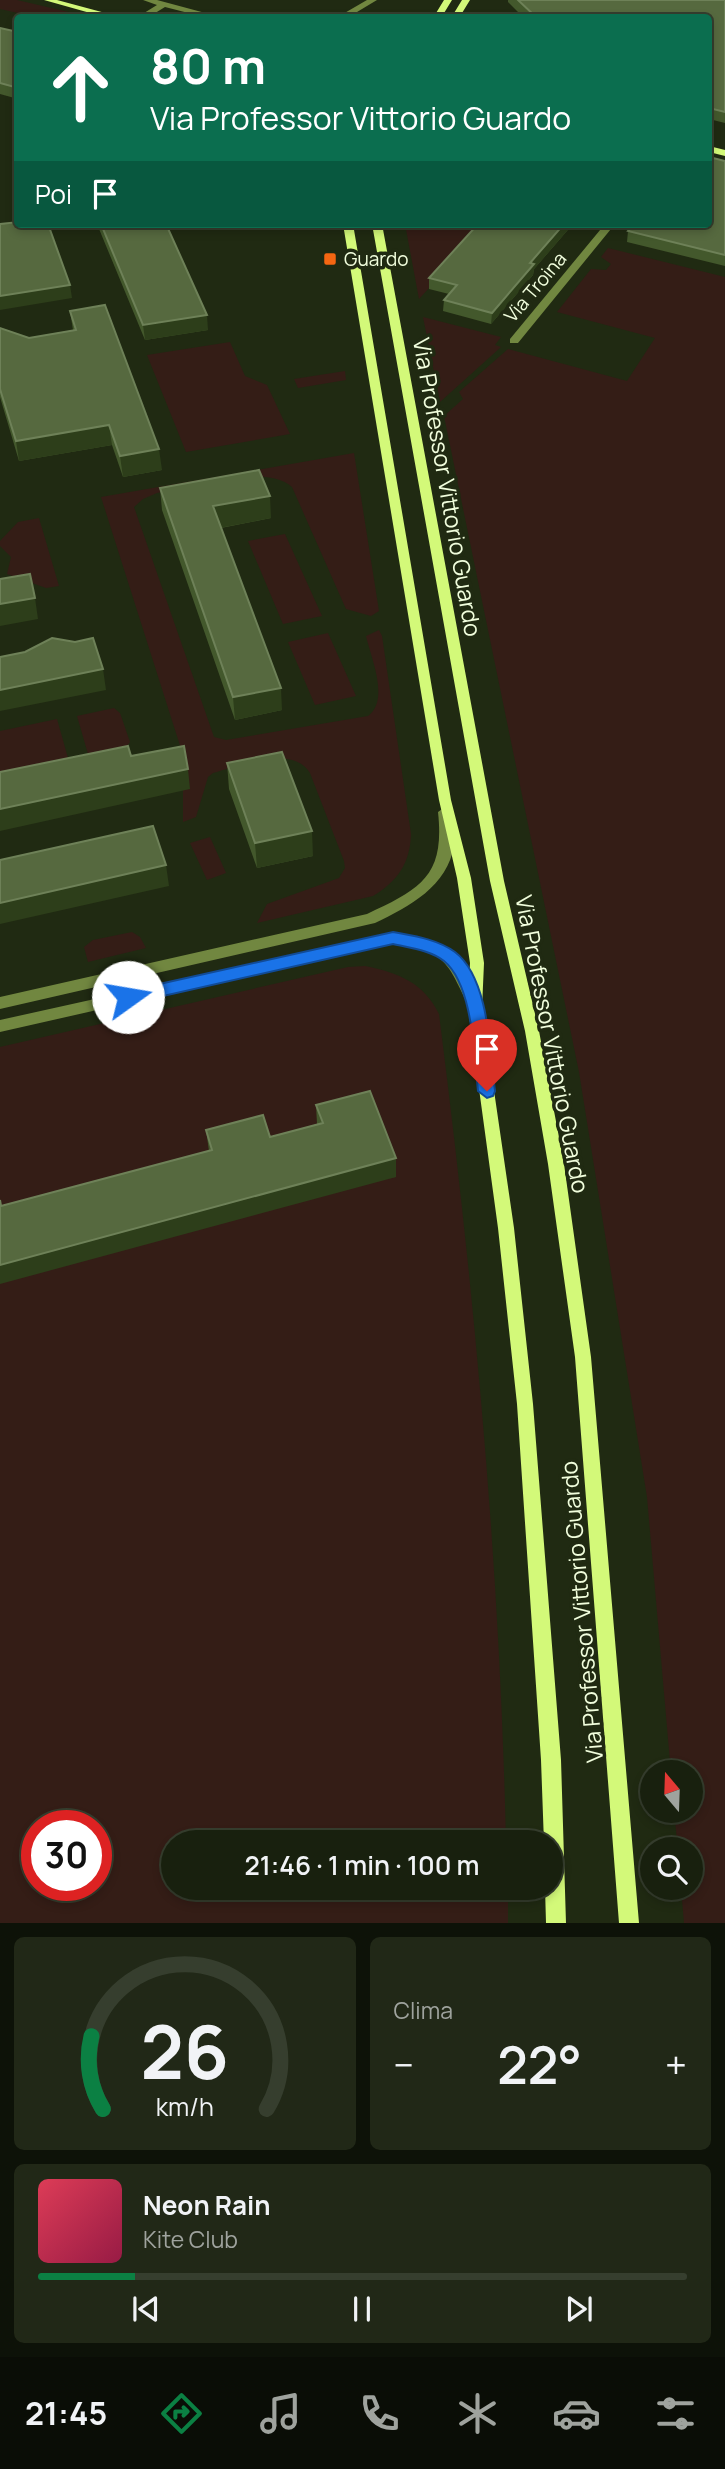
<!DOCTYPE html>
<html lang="it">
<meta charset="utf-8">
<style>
:root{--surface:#18200e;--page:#212817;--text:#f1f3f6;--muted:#9fa39e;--line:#363e2e;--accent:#0b8043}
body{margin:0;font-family:Manrope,sans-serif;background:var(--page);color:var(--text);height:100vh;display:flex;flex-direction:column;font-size:26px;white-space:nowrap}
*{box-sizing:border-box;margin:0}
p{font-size:23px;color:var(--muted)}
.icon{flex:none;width:38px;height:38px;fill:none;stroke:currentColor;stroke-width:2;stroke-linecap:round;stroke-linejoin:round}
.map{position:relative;height:1923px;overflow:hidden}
.details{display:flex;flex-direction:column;gap:14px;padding:14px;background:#0d1208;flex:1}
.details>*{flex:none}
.hud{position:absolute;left:14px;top:14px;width:698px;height:214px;border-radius:7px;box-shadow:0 4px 10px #0003,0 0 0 2px var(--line);background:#0b6e4f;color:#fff;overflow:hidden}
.needle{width:46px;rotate:341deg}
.buttons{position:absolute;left:640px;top:1760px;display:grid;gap:14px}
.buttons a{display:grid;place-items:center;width:63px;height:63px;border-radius:50%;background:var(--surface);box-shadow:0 4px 10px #0003,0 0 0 2px var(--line);font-size:35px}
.speed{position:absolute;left:21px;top:1810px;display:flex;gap:14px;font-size:35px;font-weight:700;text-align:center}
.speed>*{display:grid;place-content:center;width:91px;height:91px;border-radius:50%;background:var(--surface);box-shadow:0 4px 10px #0003,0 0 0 2px var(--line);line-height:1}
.speed .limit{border:10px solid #d22;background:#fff;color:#111}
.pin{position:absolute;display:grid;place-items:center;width:60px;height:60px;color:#fff;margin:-72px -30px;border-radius:50% 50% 50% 0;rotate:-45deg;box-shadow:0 0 7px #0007}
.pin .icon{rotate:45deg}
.me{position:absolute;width:77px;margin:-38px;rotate:77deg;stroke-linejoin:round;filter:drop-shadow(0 0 5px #0008)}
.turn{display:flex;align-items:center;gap:24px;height:147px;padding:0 21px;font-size:32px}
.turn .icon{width:91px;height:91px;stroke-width:2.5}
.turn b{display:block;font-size:49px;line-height:60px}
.then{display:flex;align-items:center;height:66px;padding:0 21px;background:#0003;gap:14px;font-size:26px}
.big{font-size:52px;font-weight:600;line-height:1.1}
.details .widget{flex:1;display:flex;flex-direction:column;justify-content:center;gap:10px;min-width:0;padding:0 24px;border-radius:10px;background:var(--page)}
.details .dial{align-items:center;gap:0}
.dial svg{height:182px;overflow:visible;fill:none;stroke:var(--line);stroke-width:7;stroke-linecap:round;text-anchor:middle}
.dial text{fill:var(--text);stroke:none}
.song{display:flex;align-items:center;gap:21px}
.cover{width:84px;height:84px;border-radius:10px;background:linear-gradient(135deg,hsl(350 70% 55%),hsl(340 70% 35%))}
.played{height:7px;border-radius:4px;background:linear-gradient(90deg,var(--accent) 15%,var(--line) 15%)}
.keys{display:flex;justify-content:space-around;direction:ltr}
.heat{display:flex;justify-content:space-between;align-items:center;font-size:38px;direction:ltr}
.details .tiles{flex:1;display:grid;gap:14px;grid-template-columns:1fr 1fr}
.widget:last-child{grid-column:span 2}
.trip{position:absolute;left:161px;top:1830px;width:402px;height:70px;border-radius:35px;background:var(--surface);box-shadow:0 4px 10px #0003,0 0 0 2px var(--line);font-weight:600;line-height:70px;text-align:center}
.tab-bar{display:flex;height:112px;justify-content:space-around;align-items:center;background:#0a0d06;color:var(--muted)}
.tab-bar .icon{width:49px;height:49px}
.tab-bar .current{color:var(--accent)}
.tab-bar b{font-size:32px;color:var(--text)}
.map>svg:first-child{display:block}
</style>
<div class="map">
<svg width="725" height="1923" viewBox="0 0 725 1923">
<rect width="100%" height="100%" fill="#202a12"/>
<path fill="#341d16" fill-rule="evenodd" d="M0,0h17l73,17h-54l-36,-8z
M405,224h82l-68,75z
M608,248l117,29v1646h-41l-3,-35h10v-38h-13l-4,-39h17v-38h-20l-24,-276 -68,-425 -135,-656 19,-17 -4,-7 49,-43 119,32 28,-43 -98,-26 34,-43 15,1 5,-6 -10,-7z
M423,317l78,20 -6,8 6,2 -61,55z
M230,342l15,34 22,9 23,49 -104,18 -39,-97z
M345,371l1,9 -48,8 -4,-9z
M354,453l25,158 -8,5 -25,-7 -54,-122c-27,-24 -101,0 -135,6l-14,6 -9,8 80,230 12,3 142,-24c22,-16 3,-58 -2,-80l13,-6 3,6 29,198c-1,29 -13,47 -38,62l-116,27 10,-19 72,-26 6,-10 -1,-7 -34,-88c-17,-29 -71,-7 -97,0l-5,4 -12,40 -13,5v-67l-82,-258z
M39,518l20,68 -13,2 -39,-14 4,-17 -11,-11v-5l18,-19z
M285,534l37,82 -39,8 -35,-83z
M328,633l28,63 -41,9 -27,-63z
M114,708l6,5 10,29 -4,5 -38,7 -11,-38z
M57,719l11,39 -68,15v-42z
M210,837l16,36 -19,7 -17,-37z
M132,932l8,5 6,11 -58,14 -4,-15 9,-7z
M365,966c34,7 59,17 74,48 35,275 61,552 67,829h-333v45h335v35h-508v-876l348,-80zM37,1825h59v60h-59z"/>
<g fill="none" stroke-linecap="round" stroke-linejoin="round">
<path fill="#718740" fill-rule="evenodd" d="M143,0h14l67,18h-16l-43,-11 -18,11h-11l21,-13z
M367,0h10l-30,18h-11z"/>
<path fill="#718740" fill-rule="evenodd" d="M605,224h10l-97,119h-8v-4z
M445,807l7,5c1,11 3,22 2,33 -6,41 -45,62 -79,78l-375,86v-12l367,-83c54,-25 78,-38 71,-102z
M393,933c51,8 70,21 88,70l-2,4h-10c-22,-45 -22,-55 -76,-64l-393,89v-12z"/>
<path fill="#d3f979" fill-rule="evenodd" d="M44,0h13l67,18h-16z
M444,0h8l-11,18h-8z
M462,0h8l-11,18h-8z
M709,146l16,4v6l-16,-4z
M343,224h10l98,576 20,78 13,85 -2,45 32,220 19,176 28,356 5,163h-20l-1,-35h6v-45h-7l-3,-83 -24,-356 -19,-176 -30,-220 2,-45 -13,-85 -18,-78z
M372,224h10l122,657 35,150 25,133 27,193 48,566h-20l-44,-566 -27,-193 -23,-133 -35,-150z"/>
</g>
<path fill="#43582c" d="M508,0h217v123l-16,-4v-101h-185l-16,-16z
M0,28l18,4v67l-18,-5z
M725,161v105l-98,-24 1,-11z
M97,224h69l42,106 -63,10z
M478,224h95l-39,45 -1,6 -42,49 -48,-13 1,-11 5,-6 -20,-5v-11z
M70,311l92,159 -39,7 -11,-32 -93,16 -19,-64v-69l29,10 44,-8z
M160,488l111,30 -50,10 61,182 -47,10 -73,-210z
M227,763l86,93 -56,12 -28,-79z
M316,1105l80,53v19l-393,29 206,-55 -3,-21 64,7 47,-13z"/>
<path fill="#2d3e1a" d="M564,224h9l-39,45 -1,6 -42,49 1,-11 38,-50z
M70,285l2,13 -72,12v-14z
M207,315l1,15 -63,10 -2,-15z
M109,425l3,20 -93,16 -3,-20z
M159,449l3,21 -39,7 -3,-21z
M270,496l1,22 -57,11 -1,-23z
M35,598l3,21 -38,7v-22z
M103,669l3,21 -106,21v-21z
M281,688l1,22 -47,10 -2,-23z
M188,769l2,20 -190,42v-22z
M312,831l1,25 -56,12 -2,-25z
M166,865l3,21 -169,38v-21z
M396,1158v19l-396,107v-19z"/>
<path fill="#56693f" stroke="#6e8158" stroke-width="2" d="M518,0h207v112l-16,-4v-90h-172z
M0,28l18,4v56l-18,-5z
M709,157l16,4v94l-97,-24 6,-7h75z
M18,222v2h30l22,61 -70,11v-72z
M101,224h65l41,91 -64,10z
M478,224h86l-34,39 4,1 -42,49 -48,-13 13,-15 -28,-7z
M105,305l54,144 -39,7 -11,-31 -93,16 -16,-52v-61l29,10 47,-8 -6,-19z
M259,470l11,26 -57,10 68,182 -48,9 -73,-209z
M30,574l5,24 -35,6v-25z
M52,638l23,4 18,-4 10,31 -103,21v-33l25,-5z
M128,746l3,10 53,-10 4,23 -188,40v-37z
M282,752l30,79 -57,12 -28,-80z
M153,826l13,39 -166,38v-43z
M370,1091l26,67 -396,107v-65l1,6 211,-56 -6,-20 57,-15 7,22 53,-14 -7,-18z"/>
<path fill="#1a73e8" stroke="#114b97" stroke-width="2" d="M393,932c21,4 44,7 62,20 34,26 35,99 40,139l-2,5 -6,2 -9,-7c-4,-36 -5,-106 -34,-130 -14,-11 -34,-13 -51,-17l-265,60 -8,-7 8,-6z"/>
<rect fill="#f56612" stroke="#202a12" stroke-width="2.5" x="323" y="252" width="14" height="14" rx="3.5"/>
<g text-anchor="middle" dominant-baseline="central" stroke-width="7" stroke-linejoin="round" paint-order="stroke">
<g font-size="19" fill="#f1fedd" stroke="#202a12" text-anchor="start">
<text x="344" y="259">Guardo</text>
</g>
<g font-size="19" fill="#f1fedd" stroke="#202a12">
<text transform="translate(535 287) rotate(-50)">Via Troina</text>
</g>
<g font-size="23" fill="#f1fedd" stroke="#202a12">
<text transform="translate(448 487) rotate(80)">Via Professor Vittorio Guardo</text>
<text transform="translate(553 1044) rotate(79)">Via Professor Vittorio Guardo</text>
<text transform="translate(581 1612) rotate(-95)">Via Professor Vittorio Guardo</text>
</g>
</g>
</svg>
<div class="buttons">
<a><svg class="needle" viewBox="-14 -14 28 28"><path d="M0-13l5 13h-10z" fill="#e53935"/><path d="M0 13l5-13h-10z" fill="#9fa39e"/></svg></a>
<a><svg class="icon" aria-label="search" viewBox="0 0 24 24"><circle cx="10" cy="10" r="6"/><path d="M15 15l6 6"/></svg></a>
</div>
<div class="speed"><div class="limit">30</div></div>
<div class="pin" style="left:487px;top:1091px;background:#d93025"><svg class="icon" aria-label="arrive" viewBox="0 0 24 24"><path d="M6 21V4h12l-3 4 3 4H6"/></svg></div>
<svg class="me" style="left:128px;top:997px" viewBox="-20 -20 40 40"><circle r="19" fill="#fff"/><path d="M0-13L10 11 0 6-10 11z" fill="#1a73e8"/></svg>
<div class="trip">21:46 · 1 min · 100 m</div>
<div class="hud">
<div class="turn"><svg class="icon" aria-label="ahead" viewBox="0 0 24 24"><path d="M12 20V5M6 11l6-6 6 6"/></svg><div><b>80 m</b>Via Professor Vittorio Guardo</div></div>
<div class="then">Poi<svg class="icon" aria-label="arrive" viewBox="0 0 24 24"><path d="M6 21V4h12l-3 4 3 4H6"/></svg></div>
</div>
</div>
<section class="details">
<div class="tiles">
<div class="widget dial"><svg viewBox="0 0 100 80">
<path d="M14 69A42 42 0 1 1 86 69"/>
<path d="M14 69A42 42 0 0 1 9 37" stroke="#0b8043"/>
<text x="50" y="56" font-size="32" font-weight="700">26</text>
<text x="50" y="72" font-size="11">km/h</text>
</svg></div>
<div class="widget"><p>Clima</p>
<div class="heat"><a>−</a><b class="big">22°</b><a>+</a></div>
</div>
<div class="widget">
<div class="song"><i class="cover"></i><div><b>Neon Rain</b><p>Kite Club</p></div></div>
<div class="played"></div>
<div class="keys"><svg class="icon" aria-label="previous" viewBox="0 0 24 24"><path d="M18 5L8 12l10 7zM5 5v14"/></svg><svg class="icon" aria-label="pause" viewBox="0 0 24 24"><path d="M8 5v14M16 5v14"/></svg><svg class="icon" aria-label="next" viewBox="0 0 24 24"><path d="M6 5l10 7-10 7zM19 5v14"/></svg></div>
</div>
</div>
</section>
<nav class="tab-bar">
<b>21:45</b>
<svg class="icon current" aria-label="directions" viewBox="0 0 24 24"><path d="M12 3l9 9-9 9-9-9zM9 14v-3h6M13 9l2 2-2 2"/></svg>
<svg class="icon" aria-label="music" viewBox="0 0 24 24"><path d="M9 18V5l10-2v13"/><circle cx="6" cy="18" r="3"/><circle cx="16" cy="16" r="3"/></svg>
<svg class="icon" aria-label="phone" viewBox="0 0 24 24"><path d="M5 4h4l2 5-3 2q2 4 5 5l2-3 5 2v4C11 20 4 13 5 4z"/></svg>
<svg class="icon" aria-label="climate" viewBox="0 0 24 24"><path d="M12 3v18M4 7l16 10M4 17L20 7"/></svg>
<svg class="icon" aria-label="car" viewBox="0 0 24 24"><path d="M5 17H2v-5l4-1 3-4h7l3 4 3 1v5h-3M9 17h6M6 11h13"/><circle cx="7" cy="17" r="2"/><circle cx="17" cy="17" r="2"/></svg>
<svg class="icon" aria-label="filters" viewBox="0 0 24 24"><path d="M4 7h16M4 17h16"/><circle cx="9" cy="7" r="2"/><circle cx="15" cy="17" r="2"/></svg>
</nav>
